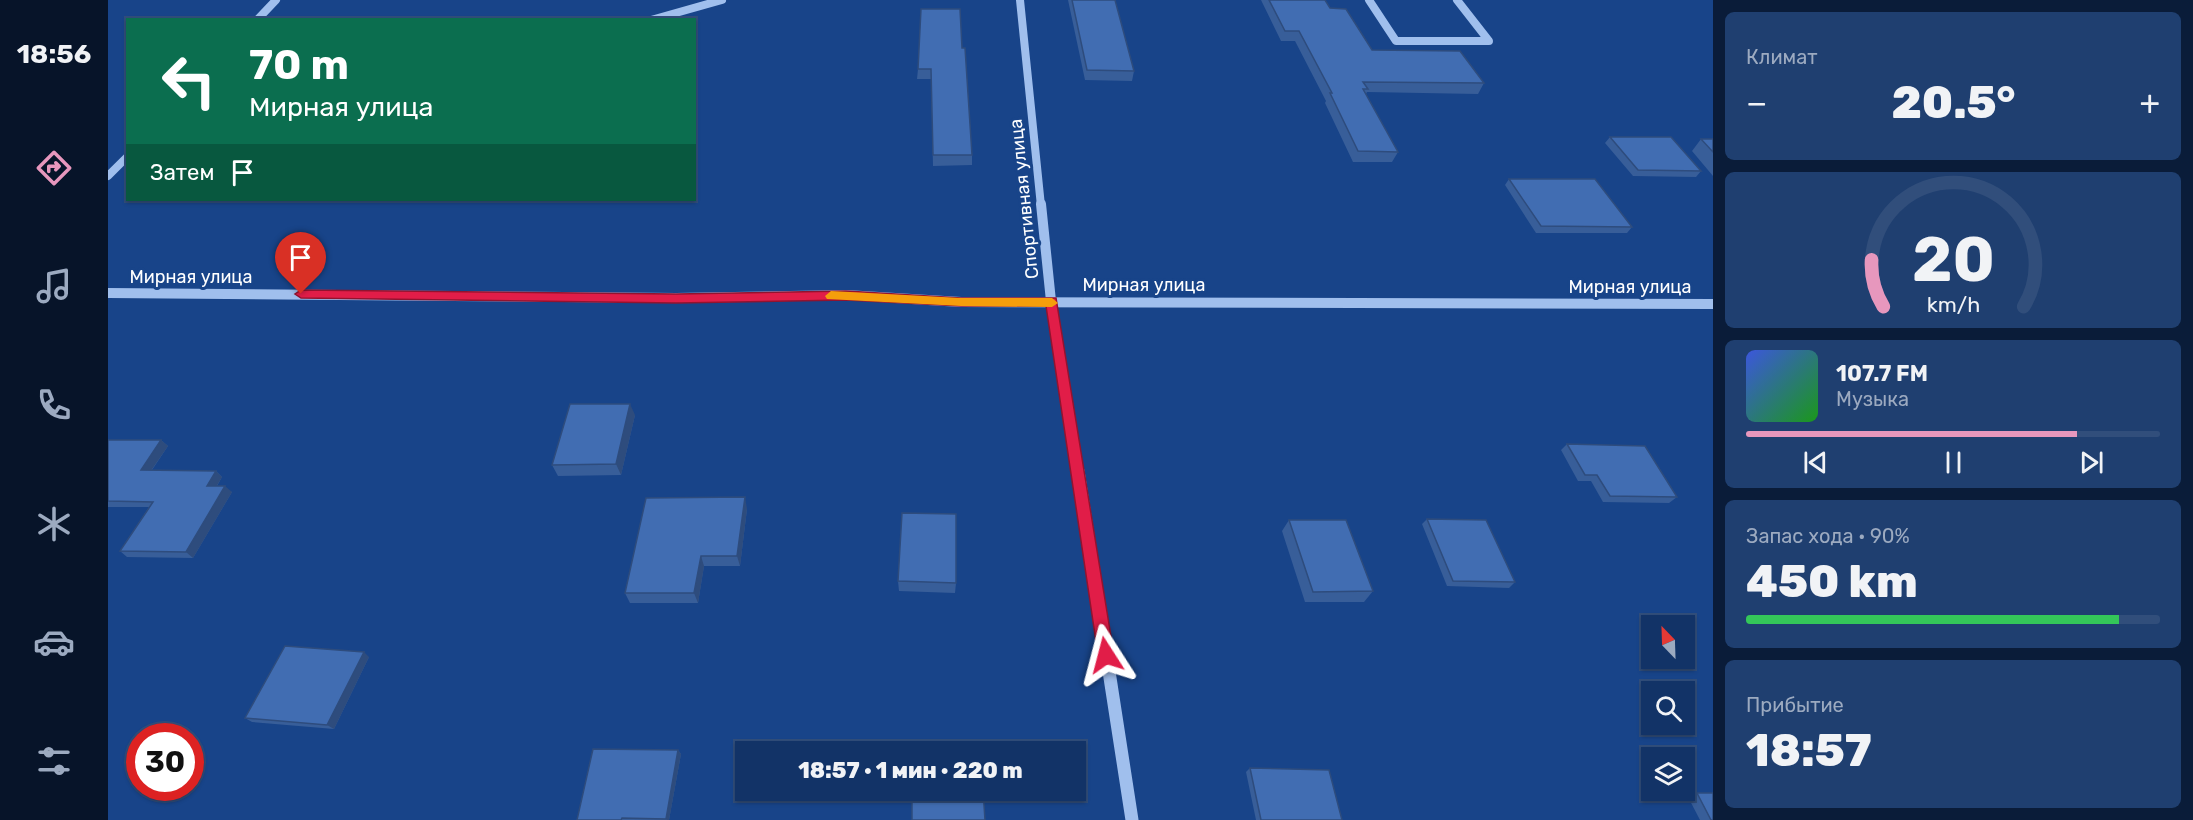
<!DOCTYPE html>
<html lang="ru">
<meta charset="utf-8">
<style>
:root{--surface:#123367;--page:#1f3f70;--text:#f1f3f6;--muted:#9caac0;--line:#314e7b;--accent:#e797bd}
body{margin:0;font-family:Rubik,sans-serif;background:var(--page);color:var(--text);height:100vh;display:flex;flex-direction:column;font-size:22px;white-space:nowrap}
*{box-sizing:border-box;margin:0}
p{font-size:20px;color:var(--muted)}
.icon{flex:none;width:33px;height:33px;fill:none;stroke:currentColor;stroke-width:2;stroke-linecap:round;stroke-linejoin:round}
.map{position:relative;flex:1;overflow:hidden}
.drawer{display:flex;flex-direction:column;gap:12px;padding:12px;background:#0a1c39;width:480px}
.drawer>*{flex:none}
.top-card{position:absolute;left:18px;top:18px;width:570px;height:183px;border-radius:0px;box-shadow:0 2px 4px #0004,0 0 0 2px var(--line);background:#0b6e4f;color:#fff;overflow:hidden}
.needle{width:39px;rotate:337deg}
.controls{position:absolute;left:1533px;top:615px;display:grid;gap:12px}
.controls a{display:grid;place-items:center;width:54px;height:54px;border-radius:0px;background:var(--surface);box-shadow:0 2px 4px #0004,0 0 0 2px var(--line);font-size:30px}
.speed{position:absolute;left:18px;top:723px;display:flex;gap:12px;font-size:30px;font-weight:700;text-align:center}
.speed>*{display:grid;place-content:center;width:78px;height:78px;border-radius:50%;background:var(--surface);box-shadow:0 2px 4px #0004,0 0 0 2px var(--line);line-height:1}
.speed .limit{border:9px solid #d22;background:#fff;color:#111}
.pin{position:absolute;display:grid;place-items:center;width:51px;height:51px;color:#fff;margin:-62px -26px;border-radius:50% 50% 50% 0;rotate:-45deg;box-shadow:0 0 6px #0007}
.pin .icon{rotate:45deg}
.me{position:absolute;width:66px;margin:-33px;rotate:351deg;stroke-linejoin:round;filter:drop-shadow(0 0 4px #0008)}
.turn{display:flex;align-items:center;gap:21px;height:126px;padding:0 24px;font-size:27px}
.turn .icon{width:78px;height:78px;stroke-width:2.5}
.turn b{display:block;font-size:42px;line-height:51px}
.then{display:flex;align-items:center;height:57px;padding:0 24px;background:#0003;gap:12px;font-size:22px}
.big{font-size:45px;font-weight:800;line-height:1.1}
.drawer .card{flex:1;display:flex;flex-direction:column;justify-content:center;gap:9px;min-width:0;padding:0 21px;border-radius:9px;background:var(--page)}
.drawer .dial{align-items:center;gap:0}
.dial svg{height:156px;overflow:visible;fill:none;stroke:var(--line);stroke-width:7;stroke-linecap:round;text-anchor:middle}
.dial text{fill:var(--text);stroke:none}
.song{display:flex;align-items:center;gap:18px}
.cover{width:72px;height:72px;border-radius:9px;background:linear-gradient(135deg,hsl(230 70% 55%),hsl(120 70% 35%))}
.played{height:6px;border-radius:3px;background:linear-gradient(90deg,var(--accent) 80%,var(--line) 80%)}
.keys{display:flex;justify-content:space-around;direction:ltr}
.heat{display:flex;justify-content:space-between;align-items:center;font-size:33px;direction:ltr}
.charge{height:9px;border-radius:4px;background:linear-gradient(90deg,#34c759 90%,var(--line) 0)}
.trip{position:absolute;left:627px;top:741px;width:351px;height:60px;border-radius:0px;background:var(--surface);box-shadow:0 2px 4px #0004,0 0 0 2px var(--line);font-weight:800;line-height:60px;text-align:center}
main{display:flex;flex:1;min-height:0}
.menu{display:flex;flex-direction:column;width:108px;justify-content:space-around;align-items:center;background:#071429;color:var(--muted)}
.menu .icon{width:42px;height:42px}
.menu .current{color:var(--accent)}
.menu b{font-size:27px;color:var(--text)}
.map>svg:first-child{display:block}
</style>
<main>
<nav class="menu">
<b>18:56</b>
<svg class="icon current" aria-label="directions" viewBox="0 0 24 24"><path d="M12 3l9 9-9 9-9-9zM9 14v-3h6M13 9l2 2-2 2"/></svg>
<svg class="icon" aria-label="music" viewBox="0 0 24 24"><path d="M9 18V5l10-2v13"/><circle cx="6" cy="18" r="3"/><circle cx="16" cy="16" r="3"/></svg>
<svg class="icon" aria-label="phone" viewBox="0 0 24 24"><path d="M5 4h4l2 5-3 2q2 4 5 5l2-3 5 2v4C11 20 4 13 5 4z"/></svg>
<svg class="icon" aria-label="climate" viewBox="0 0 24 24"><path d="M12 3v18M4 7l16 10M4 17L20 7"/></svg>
<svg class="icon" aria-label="car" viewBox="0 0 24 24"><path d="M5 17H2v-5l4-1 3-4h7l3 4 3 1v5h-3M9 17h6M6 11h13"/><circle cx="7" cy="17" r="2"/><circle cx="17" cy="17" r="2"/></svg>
<svg class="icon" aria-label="filters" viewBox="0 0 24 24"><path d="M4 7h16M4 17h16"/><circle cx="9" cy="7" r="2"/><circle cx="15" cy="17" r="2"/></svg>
</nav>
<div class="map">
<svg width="1605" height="820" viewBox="0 0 1605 820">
<rect width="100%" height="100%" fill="#184489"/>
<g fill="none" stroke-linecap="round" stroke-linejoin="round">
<path stroke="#a0bfed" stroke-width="8" d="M912,0l21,206
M1261,0l27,41h93l-32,-41
M149,20l19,-20
M543,20l71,-20
M0,176l20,-20"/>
<path stroke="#a0bfed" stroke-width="10" d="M933,204l10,97 27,172
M0,293l568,5 170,-3 115,7 752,2"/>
<path stroke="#a0bfed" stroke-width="13" d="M970,471l54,349"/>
</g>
<path fill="#385e99" d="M960,0h47l19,71 -2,10 -47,-1z
M1153,0h64l5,8 42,42 112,33 -6,11 -111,-2 -1,2 32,58 -6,10h-39l-28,-59 1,-2 -31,-60h-14z
M854,48l10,107v10l-39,1 -2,-87h-14l1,-10z
M1502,137l91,34 -5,6 -63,-1 -28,-33z
M1593,139h12v37l-21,-25z
M1401,179l123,48 -5,6h-91l-31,-48z
M527,415l-14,60 -63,1 -6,-11z
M0,440h53l7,6 -16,24 64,1 6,6 -5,9 15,6 -39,66 -66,-1 -7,-6 29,-44h-41z
M1459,444l110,53 -8,6 -66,-1 -12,-21h-13l-17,-31z
M639,509l-7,57h-36l-6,37h-68l-5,-10z
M1319,519l88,63 -6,6 -62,-2 -25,-62z
M1181,520l84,71 -9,11h-59l-23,-71z
M790,581l58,2 -1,10 -56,-2z
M261,657l-35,72 -82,-7 -7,-4z
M570,750l3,4 -12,66h-92z
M1142,768l92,52h-86l-10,-48z
M1589,793l16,27h-13l-12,-23z"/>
<path fill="#2e4c7d" d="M522,404l5,11 -14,60 -5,-11z
M53,440l7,6 -20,29 -7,-5z
M108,471l6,6 -9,15 -6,-6z
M117,486l7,6 -39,66 -7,-6z
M637,497l2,12 -7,57 -3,-10z
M593,556l3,10 -6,37 -4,-10z
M256,652l5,5 -35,72 -7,-4z
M570,750l3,4 -12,66h-2l-1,-1z"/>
<path fill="#416db2" stroke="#2e4c7d" stroke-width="1.5" d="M964,0h43l19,71 -47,-1z
M1161,0h56l5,8 16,1 26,41 88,1 24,32 -121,-1 5,7h-5l35,63 -40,-1 -28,-58h2l-33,-62h-14z
M813,9h39l2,39h3l7,107h-39l-2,-86h-13z
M1502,137h61l30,34 -63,-1z
M1593,139h12v13z
M1401,179h86l37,48 -91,-1z
M462,404h60l-14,60 -64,1z
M0,440h53l-20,30 75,1 -9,15h18l-39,66 -66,-1 33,-49 -45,-1z
M1459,444l78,2 32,51 -67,-1 -13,-21h-12z
M637,497l-8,59h-36l-7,37h-69l21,-95z
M794,513l54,1v69l-58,-2z
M1319,519l59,1 29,62 -62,-1z
M1181,520h57l27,71 -60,1z
M177,646l79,6 -37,73 -82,-7z
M485,749l85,1 -12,69 -44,-1 -1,2h-44z
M1142,768l79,2 13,50h-81z
M804,790h71l2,30h-73z
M1589,793h16v27h-2z"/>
<path fill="#e11d48" stroke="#92132f" stroke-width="1.5" d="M193,290l375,4 170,-3 115,7h95l58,357 -2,6 -6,2 -6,-2 -2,-6 -52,-349h-85l-115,-6 -170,3 -375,-5 -6,-4z"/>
<path fill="#f59e0b" d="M723,291l130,7h91l6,5 -6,4 -91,-1 -134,-7 -2,-3z"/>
<g text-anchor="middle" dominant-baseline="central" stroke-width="6" stroke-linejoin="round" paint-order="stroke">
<g font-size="18" fill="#fff" stroke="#184489">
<text transform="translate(916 199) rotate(-96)">Спортивная улица</text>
<text x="83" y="277">Мирная улица</text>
<text x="1036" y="285">Мирная улица</text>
<text x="1522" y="287">Мирная улица</text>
</g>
</g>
</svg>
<div class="controls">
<a><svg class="needle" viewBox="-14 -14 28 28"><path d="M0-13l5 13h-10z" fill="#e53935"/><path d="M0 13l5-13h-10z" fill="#9caac0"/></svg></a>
<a><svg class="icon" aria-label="search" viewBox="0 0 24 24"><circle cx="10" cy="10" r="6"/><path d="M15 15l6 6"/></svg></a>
<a><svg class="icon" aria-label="layers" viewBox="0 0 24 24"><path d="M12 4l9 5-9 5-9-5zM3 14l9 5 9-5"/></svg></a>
</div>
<div class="speed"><div class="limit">30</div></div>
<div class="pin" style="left:193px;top:294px;background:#d93025"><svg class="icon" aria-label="arrive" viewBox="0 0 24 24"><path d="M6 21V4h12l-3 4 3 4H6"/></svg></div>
<svg class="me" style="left:998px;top:655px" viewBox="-20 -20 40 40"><path d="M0-17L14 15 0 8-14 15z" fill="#e11d48" stroke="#fff" stroke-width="4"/></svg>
<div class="trip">18:57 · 1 мин · 220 m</div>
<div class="top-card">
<div class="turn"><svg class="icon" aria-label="left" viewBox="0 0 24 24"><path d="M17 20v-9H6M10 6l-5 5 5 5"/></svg><div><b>70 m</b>Мирная улица</div></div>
<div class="then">Затем<svg class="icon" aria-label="arrive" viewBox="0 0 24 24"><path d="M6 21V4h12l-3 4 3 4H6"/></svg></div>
</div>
</div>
<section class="drawer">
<div class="card"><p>Климат</p>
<div class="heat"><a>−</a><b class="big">20.5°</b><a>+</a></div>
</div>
<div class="card dial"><svg viewBox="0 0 100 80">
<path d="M14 69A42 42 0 1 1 86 69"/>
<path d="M14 69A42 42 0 0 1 8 45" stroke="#e797bd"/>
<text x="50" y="56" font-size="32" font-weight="700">20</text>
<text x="50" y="72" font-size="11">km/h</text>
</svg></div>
<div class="card">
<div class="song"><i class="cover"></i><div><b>107.7 FM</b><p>Музыка</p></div></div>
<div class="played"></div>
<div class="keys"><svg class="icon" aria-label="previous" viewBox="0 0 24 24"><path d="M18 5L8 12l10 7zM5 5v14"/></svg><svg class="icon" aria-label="pause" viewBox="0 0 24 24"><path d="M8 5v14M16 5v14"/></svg><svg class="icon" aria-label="next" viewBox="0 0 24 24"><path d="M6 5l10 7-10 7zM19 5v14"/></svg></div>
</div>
<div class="card"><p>Запас хода · 90%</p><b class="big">450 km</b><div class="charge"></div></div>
<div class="card"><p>Прибытие</p><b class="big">18:57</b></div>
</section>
</main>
